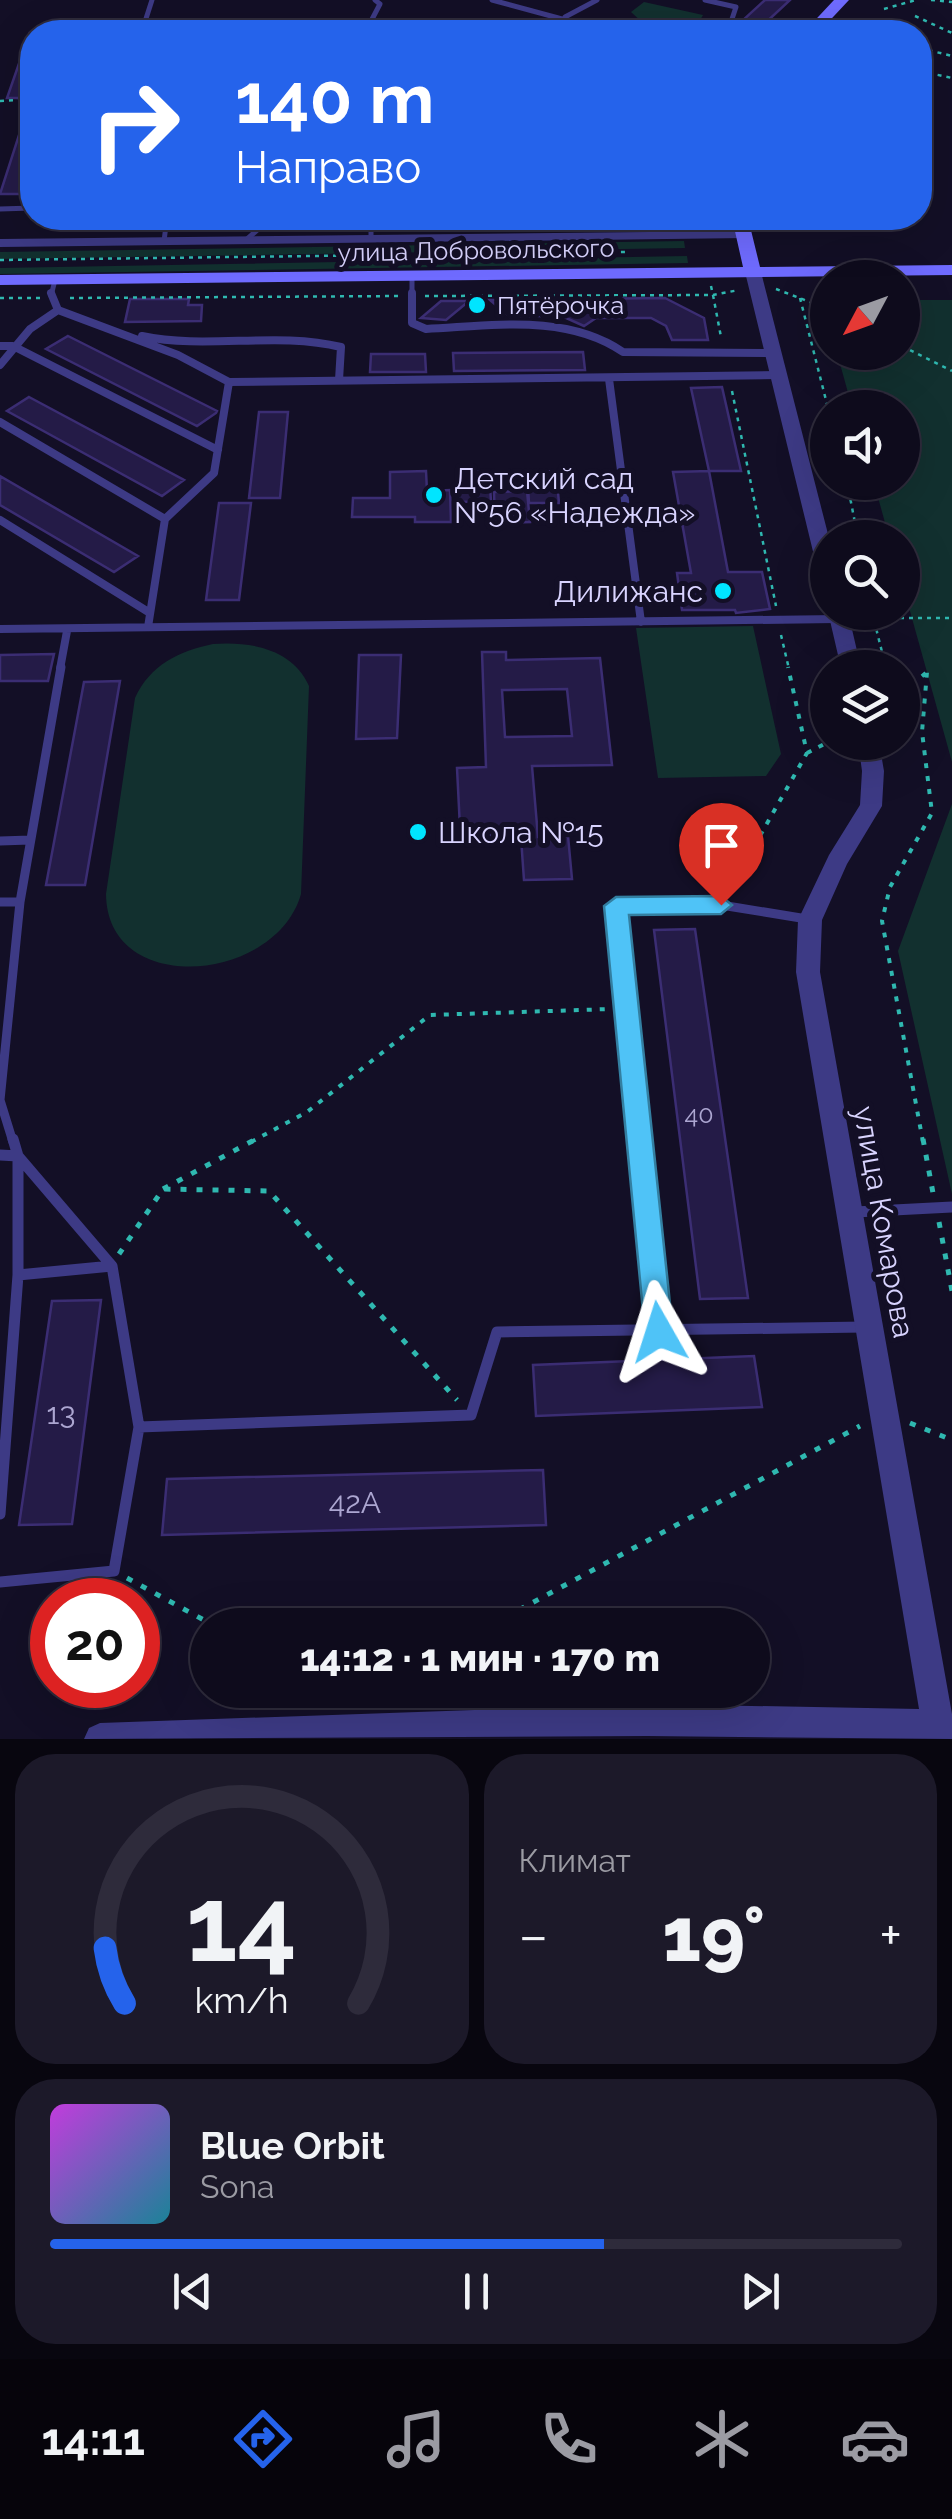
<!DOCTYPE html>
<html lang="ru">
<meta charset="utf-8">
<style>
:root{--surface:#0e0b1c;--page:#1c1929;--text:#f1f3f6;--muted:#9b9ba3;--line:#2e2b3b;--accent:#2563eb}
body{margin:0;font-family:Raleway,sans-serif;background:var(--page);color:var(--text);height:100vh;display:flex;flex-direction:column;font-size:38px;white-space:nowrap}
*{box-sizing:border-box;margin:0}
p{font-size:32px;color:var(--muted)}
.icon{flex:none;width:55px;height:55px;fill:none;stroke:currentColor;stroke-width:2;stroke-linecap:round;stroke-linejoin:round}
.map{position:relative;height:1739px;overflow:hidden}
.drawer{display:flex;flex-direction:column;gap:15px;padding:15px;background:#08060f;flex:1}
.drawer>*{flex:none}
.hud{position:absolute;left:20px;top:20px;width:912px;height:210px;border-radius:40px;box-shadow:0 10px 40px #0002,0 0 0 2px var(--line);background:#2563eb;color:#fff;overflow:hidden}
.needle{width:65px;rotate:229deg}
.controls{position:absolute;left:810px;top:260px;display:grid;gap:20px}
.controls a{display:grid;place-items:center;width:110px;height:110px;border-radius:50%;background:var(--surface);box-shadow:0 10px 40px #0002,0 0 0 2px var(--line);font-size:50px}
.speed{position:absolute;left:30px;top:1578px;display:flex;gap:20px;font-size:50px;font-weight:700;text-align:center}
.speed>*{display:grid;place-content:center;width:130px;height:130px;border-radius:50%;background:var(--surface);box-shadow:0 10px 40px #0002,0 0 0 2px var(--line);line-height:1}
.speed .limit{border:15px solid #d22;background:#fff;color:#111}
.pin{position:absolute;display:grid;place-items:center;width:85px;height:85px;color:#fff;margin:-102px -42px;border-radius:50% 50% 50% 0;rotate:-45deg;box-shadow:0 0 10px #0007}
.pin .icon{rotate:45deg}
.me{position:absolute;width:110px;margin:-55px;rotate:354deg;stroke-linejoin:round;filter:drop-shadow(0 0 8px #0008)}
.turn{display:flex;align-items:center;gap:35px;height:210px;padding:0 50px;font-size:45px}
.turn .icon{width:130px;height:130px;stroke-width:2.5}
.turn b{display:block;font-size:70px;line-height:85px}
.big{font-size:75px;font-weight:800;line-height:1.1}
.drawer .tile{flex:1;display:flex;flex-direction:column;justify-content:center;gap:15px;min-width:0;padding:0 35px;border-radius:40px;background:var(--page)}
.drawer .dial{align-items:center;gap:0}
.dial svg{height:260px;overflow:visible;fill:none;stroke:var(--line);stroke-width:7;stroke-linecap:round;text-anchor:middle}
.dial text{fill:var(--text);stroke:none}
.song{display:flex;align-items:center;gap:30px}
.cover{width:120px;height:120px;border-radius:15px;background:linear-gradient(135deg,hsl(290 70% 55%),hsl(190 70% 35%))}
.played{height:10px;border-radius:5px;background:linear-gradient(90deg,var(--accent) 65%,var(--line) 65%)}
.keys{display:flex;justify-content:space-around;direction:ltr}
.heat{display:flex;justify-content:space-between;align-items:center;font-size:55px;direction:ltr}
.drawer .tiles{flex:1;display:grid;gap:15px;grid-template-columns:1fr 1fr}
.tile:last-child{grid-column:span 2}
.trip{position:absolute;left:190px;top:1608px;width:580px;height:100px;border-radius:50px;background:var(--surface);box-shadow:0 10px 40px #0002,0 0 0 2px var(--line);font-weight:800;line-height:100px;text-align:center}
.menu{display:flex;height:160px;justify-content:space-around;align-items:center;background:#06040b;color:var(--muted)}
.menu .icon{width:70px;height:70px}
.menu .current{color:var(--accent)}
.menu b{font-size:45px;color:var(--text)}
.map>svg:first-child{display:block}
</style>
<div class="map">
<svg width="952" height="1739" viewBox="0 0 952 1739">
<rect width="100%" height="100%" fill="#130f26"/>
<path fill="#12302f" d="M644,2l59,13 -6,11 -54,-3 -12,-11z
M684,241l1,7 -685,11v-7z
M687,256l1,7 -688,11v-6z
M903,300h49v462l-49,-176 -1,-48 -13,-1 -15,-54 28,-1v-74l-50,-1 -15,-54 65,-1z
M753,626l28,128 -15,22 -108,2 -22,-150z
M213,644c37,-3 80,5 96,42l-8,208c-25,89 -194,104 -195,0l29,-196c15,-33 44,-47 78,-54z
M952,804v390l-54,-243z"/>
<path fill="#241b47" stroke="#3b2d73" stroke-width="2.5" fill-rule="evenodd" d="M765,0h25l-28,26 -20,-5z
M30,32l2,66h-25z
M29,104h3v72l-5,18h-27z
M665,298l39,20 4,22h-36l-6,-14 -15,-8h-55l-12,8 -27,-12 19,-15z
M130,299h59l-1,6h14l-1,16 -76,1z
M490,300h31l17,16 -28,1z
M441,301h28l-23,19 -25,-2z
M68,336l149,75 -1,2 -19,13 -151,-77z
M583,352l2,18 -131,1 -1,-18z
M371,354h54l1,18h-56z
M722,387l19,84h-32l-18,-83z
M29,397l155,83 -22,16 -155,-85z
M259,412h29l-8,86h-31z
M426,471l1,20 23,-1 1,32h-36v-5h-63l1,-19h37v-26z
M489,471l2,30 -32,1 -1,-30z
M556,471l3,32h-30l-2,-31z
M709,471l19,101h34l8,37 -34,4 -1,-3h-53l-5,-37h14l-18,-101z
M0,476l138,80 -24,16 -114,-67z
M527,491l3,31 -35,1 -1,-31z
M219,503h32l-12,97h-33z
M482,652h24v8l94,-2 12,107 -80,1 6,71 30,-1 4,43 -48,1 -3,-42h-30v-11l-31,1 -3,-60 29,-1zM567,689l5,47 -67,1 -3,-47z
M54,654l-6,27h-48v-26z
M359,655h42l-4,83 -41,1z
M120,681l-35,204h-39l38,-203z
M695,929l53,369 -48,1 -46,-369z
M101,1300l-29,224 -53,1 33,-224z
M754,1356l8,51 -226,9 -3,-51z
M543,1470l3,55 -384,10 5,-56z"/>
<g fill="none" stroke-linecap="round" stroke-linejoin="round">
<path stroke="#2fb8b0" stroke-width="2.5" stroke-dasharray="4 5" stroke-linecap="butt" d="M931,0l21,2
M884,9l32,-9
M915,16l37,17
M920,48l32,8
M920,71l32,7
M0,101l32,-2
M614,218l20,2
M0,260l625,-8
M711,286l2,9 26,-5
M776,289l52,20
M425,296l288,-1 8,42
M0,298h41
M70,298l331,-2
M800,298l28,110
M902,346l50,25
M732,391l44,215
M847,482l11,56
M872,612l14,56
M873,618h79
M781,635l8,34"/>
<path stroke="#2fb8b0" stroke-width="4" stroke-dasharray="5 8" stroke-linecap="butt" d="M902,693l25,-21
M807,753l21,-11
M728,892l79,-139 -19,-86
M251,1142l56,-30 123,-97 181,-6
M923,1142l-41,-221 8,-34 42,-74 -10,-81 5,-60"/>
<path stroke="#2fb8b0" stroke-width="5" stroke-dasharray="6 10" stroke-linecap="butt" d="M923,1139l10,54
M163,1189l93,-50
M939,1222l13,69
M119,1254l44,-65 106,2 188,209
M910,1423l42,17
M127,1578l86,47
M491,1625l369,-199"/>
<path stroke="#3d3a85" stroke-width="5" d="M375,0l5,4 -11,21 9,7
M492,0l96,26 141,2 19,4
M705,0l31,7 -7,21
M565,17l32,-17
M142,31l10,-31
M58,32l2,-4 83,-1
M0,209l32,-1
M371,218v21
M246,240l25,-22
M164,241l3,-23
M412,276v20
M51,296l4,-16"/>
<path stroke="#3d3a85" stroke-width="8" d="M51,293l7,17 120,45 51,27 548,-7
M412,293v30l14,6c65,-3 140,-16 197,23l149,1
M142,336c65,14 134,-5 199,11l-2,33
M0,346h13l205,104
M0,365l30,-36 28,-19
M609,379l32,243
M0,422l165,97
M0,520l150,93
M148,627l17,-108 49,-46 15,-91
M0,629l837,-10
M60,669l7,-38"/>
<path stroke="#3d3a85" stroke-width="9" d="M0,841l30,-1
M0,902h20l-20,198 13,42
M20,902l41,-235
M640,1142l-24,-236 105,-1 86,14"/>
<path stroke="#3d3a85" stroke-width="11" d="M640,1139l19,192
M0,1155l18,1 94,110 27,161 -25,144 -114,11
M855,1212l97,-5
M18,1275l94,-9
M139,1427l332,-12 26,-83 368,-5
M0,1514l18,-239v-119l-5,-17"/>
<path fill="#3d3a85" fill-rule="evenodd" d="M743,231l4,1v6l-747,9v-8z"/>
<path fill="#3d3a85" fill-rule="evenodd" d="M753,267l8,5 68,266 -1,40 -10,-6 -73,-300z
M828,612h20l13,56h-20z
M858,742h21l5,29 -2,35 -35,58 -25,56 -2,52 132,742v25l-305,-3 -563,3 5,-11 11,-5 547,-19 272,5 -123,-737 2,-52 31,-65 31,-50 2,-34z"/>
<path fill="#6f6bff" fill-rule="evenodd" d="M834,0h15l-30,32h-15z
M732,218h16l12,49 192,-2v10l-952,10v-10l743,-8z"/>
</g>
<path fill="#4fc3f7" stroke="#337fa1" stroke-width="2.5" d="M721,896l11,9 -11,9 -92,1 44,417 -4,9 -10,4 -10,-4 -4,-9 -41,-426 12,-9z"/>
<g fill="#00e5ff" stroke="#130f26" stroke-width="4">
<circle cx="477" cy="305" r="10"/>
<circle cx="434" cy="495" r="10"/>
<circle cx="723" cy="591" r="10"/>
<circle cx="418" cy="832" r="10"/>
</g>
<g text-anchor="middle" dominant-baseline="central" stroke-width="10" stroke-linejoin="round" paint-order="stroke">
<g font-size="25" fill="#d9d4ff" stroke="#130f26">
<text transform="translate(476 250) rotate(-1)">улица Добровольского</text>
</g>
<g font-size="25" fill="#d9d4ff" stroke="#130f26" text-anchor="start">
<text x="497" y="305">Пятёрочка</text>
</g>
<g font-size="25" fill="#aca6d1">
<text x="699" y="1114">40</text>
</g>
<g font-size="30" fill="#d9d4ff" stroke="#130f26" text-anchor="start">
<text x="454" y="478">Детский сад<tspan x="454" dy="34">№56 «Надежда»</tspan></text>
<text x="703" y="591" text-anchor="end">Дилижанс</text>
<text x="438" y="832">Школа №15</text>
</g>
<g font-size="30" fill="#d9d4ff" stroke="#130f26">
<text transform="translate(884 1222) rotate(80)">улица Комарова</text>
</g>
<g font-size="30" fill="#aca6d1">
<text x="61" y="1413">13</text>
<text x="355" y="1502">42А</text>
</g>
</g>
</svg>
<div class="controls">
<a><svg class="needle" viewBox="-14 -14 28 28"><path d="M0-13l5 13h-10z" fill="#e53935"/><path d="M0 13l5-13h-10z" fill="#9b9ba3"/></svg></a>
<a><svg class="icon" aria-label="sound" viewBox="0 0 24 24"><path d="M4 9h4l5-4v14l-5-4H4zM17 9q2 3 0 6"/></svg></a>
<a><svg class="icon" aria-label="search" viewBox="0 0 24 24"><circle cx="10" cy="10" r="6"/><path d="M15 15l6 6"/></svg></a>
<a><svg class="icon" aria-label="layers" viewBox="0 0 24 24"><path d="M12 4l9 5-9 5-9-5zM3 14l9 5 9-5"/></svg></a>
</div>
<div class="speed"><div class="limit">20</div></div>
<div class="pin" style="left:721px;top:905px;background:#d93025"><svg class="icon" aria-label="arrive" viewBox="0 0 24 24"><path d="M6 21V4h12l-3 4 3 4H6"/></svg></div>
<svg class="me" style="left:659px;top:1332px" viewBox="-20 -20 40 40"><path d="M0-17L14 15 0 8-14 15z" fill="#4fc3f7" stroke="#fff" stroke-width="4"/></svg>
<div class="trip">14:12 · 1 мин · 170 m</div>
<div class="hud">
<div class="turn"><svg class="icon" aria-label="right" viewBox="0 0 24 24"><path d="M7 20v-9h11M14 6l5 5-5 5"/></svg><div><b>140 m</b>Направо</div></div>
</div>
</div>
<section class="drawer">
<div class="tiles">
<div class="tile dial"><svg viewBox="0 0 100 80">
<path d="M14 69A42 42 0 1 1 86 69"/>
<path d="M14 69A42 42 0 0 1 8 52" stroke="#2563eb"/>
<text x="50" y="56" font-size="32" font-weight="700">14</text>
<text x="50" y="72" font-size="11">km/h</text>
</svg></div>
<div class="tile"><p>Климат</p>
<div class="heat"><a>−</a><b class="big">19°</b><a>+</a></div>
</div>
<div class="tile">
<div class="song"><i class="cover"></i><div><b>Blue Orbit</b><p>Sona</p></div></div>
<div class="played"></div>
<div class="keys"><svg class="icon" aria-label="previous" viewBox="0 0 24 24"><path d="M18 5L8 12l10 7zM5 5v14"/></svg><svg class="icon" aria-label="pause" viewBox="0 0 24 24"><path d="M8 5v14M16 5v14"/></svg><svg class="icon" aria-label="next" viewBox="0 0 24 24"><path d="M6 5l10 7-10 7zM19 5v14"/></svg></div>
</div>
</div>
</section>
<nav class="menu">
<b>14:11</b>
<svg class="icon current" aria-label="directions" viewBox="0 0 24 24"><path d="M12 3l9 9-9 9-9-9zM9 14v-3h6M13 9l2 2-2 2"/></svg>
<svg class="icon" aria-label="music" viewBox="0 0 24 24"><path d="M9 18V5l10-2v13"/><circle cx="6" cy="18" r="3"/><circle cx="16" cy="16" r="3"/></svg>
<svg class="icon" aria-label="phone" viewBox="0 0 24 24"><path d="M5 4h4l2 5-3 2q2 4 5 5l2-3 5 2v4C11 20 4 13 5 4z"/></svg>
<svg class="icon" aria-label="climate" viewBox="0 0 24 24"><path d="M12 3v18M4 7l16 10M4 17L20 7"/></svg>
<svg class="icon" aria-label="car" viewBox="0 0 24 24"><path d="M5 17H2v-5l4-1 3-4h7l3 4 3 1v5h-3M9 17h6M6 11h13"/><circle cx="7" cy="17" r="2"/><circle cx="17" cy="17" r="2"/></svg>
</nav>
